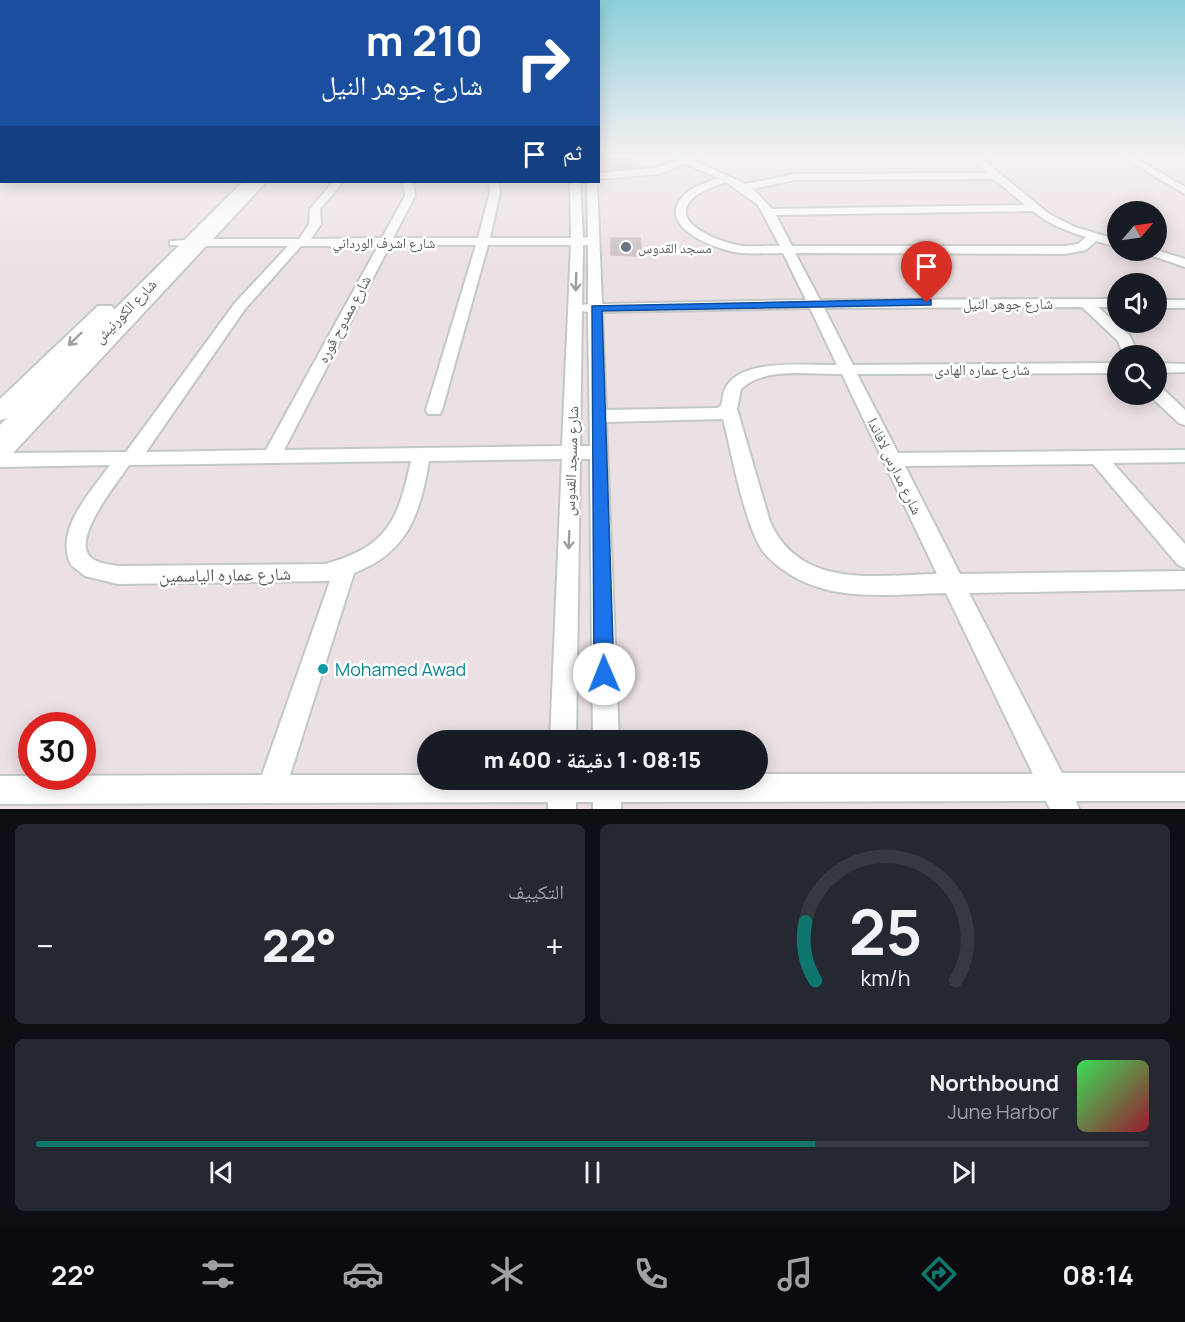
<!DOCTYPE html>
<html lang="ar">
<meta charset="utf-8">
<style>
:root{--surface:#171b24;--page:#242831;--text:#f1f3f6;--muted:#9ea1a6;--line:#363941;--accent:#0f766e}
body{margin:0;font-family:Manrope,"Noto Naskh Arabic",sans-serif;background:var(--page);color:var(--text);direction:rtl;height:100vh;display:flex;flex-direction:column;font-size:22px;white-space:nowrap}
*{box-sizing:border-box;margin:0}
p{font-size:20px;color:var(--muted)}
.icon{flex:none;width:33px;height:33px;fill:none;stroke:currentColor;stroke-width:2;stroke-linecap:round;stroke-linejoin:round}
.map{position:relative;height:809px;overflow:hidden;direction:ltr}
.details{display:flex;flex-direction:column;gap:15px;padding:15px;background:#0d0f14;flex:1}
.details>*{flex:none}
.hud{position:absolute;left:0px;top:0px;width:600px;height:183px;box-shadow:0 3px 15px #0003;direction:rtl;background:#1a4fa0;color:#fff;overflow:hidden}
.needle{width:39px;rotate:61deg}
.tools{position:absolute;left:1107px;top:201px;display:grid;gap:12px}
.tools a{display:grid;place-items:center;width:60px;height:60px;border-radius:50%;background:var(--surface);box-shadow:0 3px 15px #0003;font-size:30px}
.speed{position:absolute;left:18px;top:712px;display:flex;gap:12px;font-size:30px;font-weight:700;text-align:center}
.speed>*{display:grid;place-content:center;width:78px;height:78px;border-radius:50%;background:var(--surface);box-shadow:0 3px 15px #0003;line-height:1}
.speed .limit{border:9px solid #d22;background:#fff;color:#111}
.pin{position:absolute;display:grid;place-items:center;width:51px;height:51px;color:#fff;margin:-62px -26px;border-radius:50% 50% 50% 0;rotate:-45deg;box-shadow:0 0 6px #0007}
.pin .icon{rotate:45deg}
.me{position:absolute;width:66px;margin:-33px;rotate:359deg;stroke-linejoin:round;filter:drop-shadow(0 0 4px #0008)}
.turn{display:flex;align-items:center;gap:21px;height:126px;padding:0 18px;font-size:27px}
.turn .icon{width:78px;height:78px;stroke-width:2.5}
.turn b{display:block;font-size:42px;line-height:51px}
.then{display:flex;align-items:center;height:57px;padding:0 18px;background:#0003;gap:12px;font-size:22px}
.big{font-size:45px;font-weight:800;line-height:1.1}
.details .card{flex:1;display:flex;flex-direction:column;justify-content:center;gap:9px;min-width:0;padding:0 21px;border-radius:9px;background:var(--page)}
.details .dial{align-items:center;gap:0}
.dial svg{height:156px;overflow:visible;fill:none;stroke:var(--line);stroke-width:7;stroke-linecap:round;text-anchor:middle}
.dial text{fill:var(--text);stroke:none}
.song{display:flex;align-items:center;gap:18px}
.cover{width:72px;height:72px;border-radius:9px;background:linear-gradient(135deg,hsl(130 70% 55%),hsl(350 70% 35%))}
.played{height:6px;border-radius:3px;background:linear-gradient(90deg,var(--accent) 70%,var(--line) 70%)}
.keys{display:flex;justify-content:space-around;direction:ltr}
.heat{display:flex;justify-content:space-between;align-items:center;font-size:33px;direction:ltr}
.details .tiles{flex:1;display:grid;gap:15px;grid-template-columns:1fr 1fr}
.card:last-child{grid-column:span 2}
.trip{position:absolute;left:417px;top:730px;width:351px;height:60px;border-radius:30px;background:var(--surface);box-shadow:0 3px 15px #0003;font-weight:800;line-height:60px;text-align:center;direction:rtl}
.menu{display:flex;height:96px;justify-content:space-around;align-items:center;background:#090b0e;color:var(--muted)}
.menu .icon{width:42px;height:42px}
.menu .on{color:var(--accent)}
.menu b{font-size:27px;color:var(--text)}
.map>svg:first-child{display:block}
</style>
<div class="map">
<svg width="1185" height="809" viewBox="0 0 1185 809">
<rect width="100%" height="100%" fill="#ebe0e3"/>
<path fill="#c8bec2" stroke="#cfbfc5" stroke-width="1.5" d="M620,155l23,12 -29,2 -16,-8z
M611,238h29l2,18 -31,-1z"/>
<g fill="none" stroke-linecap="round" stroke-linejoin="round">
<g stroke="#c2c8c5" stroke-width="4">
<path id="street" d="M689,155h11l-7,5 53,24 49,-10 192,-1 -20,-18h10l72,59 26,13 43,13v7l-22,-6 -10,9 -21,4 -270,-1 25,47 298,-1v8h-20l32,29 9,20h-15l-6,-15 -36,-34 -258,1 29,57 265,-2v10l-261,1 41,79 287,-3v12l-72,1 72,81v24l-7,-3 -85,-101 -188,2 55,108 225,-3v18l-216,4 93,180h123v28h-109l3,8h-29l-4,-8 -425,1v7h-28v-7h-17v7h-28v-7l-548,2v-28l262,-1 68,-194 -212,3 -33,-8 -14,-11c-17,-35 19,-72 39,-100l-110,2v-22l193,-199 -23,-1v-4l30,-2 56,-57h10l-53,57h86l10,-15 1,-15 23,-27h10l-23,27 1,15 -10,15 71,-1 23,-42 -2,-14h10l2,14 -22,42h85l12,-46 -1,-10h10l1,10 -10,46h81l-1,-56h10l3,56 5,-1 -1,-55h10l5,122 204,-4 -23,-47c-14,0 -28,1 -42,0 -25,-3 -89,-27 -56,-59 9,-8 23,-12 34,-16l-34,-14 -27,10 -60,5v-6l58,-5zM994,179l31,26 -253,4 -19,-20 42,-9zM726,182l32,23 22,41c-14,-1 -30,2 -43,-1 -18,-4 -70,-22 -44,-47 9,-8 22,-12 33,-16zM1033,211c15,13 34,20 53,26l-8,7 -13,2h-273l-16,-31zM390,245h86l-50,165 2,4h12l2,-4 46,-165h83l-9,201 -278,4zM583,245h5v59l-6,1zM206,246h82l-53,57 -109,149 -113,1zM301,246h77l-112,204 -120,2 99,-143zM810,308l27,57c-28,1 -90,-7 -109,19 -5,6 -5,14 -7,22l-4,2 -111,2 -4,-98zM582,311l6,1 2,134h-10zM842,374l95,200c-61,1 -136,16 -167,-52l-33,-113 4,-20c24,-23 70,-14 101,-15zM723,419c9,35 21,103 39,131 6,8 13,14 20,19 48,35 108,25 164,24l87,181h-275v6h-330v-5h-138l64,-202c55,-21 66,-60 75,-112l133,-2 -12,282h26l4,-282h10l3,282h26l-13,-319zM411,461c-13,59 -23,86 -86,103l-207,2c-10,-2 -25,-3 -30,-12 -13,-20 30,-72 41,-89z
M1119,155h11l55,32v7z
M1135,250h21l29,9v8z
M1156,300h29v8h-29z
M1156,363l29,1v8l-29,1z
M1156,387l6,1 23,22v15l-6,-2 -29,-27 6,-2z"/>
</g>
<g stroke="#c2cac6" stroke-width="4">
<path id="secondary" d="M243,182h14l-249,263 -8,2v-22l7,-7 -7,2v-21l98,-93h14l2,4z"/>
</g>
<use href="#street" fill="#fff" fill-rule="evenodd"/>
<use href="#secondary" fill="#fff" fill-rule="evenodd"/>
</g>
<defs><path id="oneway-shaft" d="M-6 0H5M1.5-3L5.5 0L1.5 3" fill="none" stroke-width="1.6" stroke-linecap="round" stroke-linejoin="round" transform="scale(1.5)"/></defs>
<g stroke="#9ba09d">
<use href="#oneway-shaft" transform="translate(576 282) rotate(92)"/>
<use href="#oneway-shaft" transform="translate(75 339) rotate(136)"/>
<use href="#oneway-shaft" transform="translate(569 540) rotate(92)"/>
</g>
<linearGradient id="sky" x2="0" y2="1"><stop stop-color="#8ccfd9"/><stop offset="0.58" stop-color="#f6f1f2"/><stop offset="1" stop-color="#f6f1f2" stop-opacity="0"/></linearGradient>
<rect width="1185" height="269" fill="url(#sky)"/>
<path fill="#1a73e8" stroke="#114b97" stroke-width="1.5" d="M927,299l4,1v5l-329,6 12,363 -3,7 -7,3 -7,-3 -3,-7 -2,-368z"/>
<circle fill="#6b7280" stroke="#fff" stroke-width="2" cx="626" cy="247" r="6"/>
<circle fill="#0f9aa8" stroke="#fff" stroke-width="2" cx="323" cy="669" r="6"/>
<g text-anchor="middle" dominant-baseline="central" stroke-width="5" stroke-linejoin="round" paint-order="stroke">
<g font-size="14" fill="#59605c" stroke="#fff">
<text x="384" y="242">شارع اشرف الورداني</text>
</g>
<g font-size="14" fill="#5b616d" stroke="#fff" text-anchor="start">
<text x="638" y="247">مسجد القدوس</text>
</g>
<g font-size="15" fill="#59605c" stroke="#fff">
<text x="1008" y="303">شارع جوهر النيل</text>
<text transform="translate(125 311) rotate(-46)">شارع الكورنيش</text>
<text transform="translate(344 319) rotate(-62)">شارع ممدوح قوره</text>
<text x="982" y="369">شارع عماره الهادى</text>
<text transform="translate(571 461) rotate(-88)">شارع مسجد القدوس</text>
<text transform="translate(895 466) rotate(64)">شارع مدارس لافاندا</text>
</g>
<g font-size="18" fill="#59605c" stroke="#fff">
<text transform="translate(225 574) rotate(-1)">شارع عماره الياسمين</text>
</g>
<g font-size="18" fill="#0d838f" stroke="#fff" text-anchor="start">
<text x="335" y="669">Mohamed Awad</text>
</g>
</g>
</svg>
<div class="tools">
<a><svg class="needle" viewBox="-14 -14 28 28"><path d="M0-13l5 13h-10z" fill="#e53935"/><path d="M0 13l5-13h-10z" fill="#9ea1a6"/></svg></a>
<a><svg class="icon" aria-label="sound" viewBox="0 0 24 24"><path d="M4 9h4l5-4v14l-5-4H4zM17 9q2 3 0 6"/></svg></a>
<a><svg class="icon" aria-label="search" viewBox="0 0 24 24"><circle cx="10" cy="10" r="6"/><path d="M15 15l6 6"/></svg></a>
</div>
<div class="speed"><div class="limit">30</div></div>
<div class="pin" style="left:927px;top:303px;background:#d93025"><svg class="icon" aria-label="arrive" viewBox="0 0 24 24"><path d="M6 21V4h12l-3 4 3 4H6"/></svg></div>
<svg class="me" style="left:604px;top:674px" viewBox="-20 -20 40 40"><circle r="19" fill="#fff"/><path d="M0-13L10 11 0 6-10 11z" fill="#1a73e8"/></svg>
<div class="trip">08:15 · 1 دقيقة · 400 m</div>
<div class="hud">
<div class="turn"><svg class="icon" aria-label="right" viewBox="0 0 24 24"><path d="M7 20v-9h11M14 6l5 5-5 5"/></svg><div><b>210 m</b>شارع جوهر النيل</div></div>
<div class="then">ثم<svg class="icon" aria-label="arrive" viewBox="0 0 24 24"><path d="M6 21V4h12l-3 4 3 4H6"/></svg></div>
</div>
</div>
<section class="details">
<div class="tiles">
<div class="card dial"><svg viewBox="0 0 100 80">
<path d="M14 69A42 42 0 1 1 86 69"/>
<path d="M14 69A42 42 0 0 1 9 39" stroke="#0f766e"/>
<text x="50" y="56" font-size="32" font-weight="700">25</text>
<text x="50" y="72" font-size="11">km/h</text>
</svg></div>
<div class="card"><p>التكييف</p>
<div class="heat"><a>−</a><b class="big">22°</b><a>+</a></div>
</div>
<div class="card">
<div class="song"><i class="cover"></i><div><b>Northbound</b><p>June Harbor</p></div></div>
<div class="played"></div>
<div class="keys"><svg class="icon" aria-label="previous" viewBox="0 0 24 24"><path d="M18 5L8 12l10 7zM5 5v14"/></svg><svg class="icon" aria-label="pause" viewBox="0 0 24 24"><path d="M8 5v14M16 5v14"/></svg><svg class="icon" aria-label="next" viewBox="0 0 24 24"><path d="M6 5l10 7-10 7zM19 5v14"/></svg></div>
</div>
</div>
</section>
<nav class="menu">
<b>08:14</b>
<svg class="icon on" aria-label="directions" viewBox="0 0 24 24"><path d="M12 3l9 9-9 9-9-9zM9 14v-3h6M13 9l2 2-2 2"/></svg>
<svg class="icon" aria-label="music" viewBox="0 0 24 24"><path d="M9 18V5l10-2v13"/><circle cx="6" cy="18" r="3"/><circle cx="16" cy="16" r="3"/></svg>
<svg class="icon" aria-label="phone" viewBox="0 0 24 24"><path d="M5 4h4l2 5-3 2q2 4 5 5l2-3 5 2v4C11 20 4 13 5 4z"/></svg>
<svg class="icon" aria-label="climate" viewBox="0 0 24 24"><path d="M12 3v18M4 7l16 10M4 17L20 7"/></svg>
<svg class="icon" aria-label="car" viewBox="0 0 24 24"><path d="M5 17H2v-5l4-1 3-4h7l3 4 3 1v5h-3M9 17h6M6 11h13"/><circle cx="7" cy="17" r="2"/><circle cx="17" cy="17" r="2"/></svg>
<svg class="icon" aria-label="filters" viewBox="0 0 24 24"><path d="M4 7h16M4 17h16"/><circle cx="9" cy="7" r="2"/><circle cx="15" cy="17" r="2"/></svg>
<b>22°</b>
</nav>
